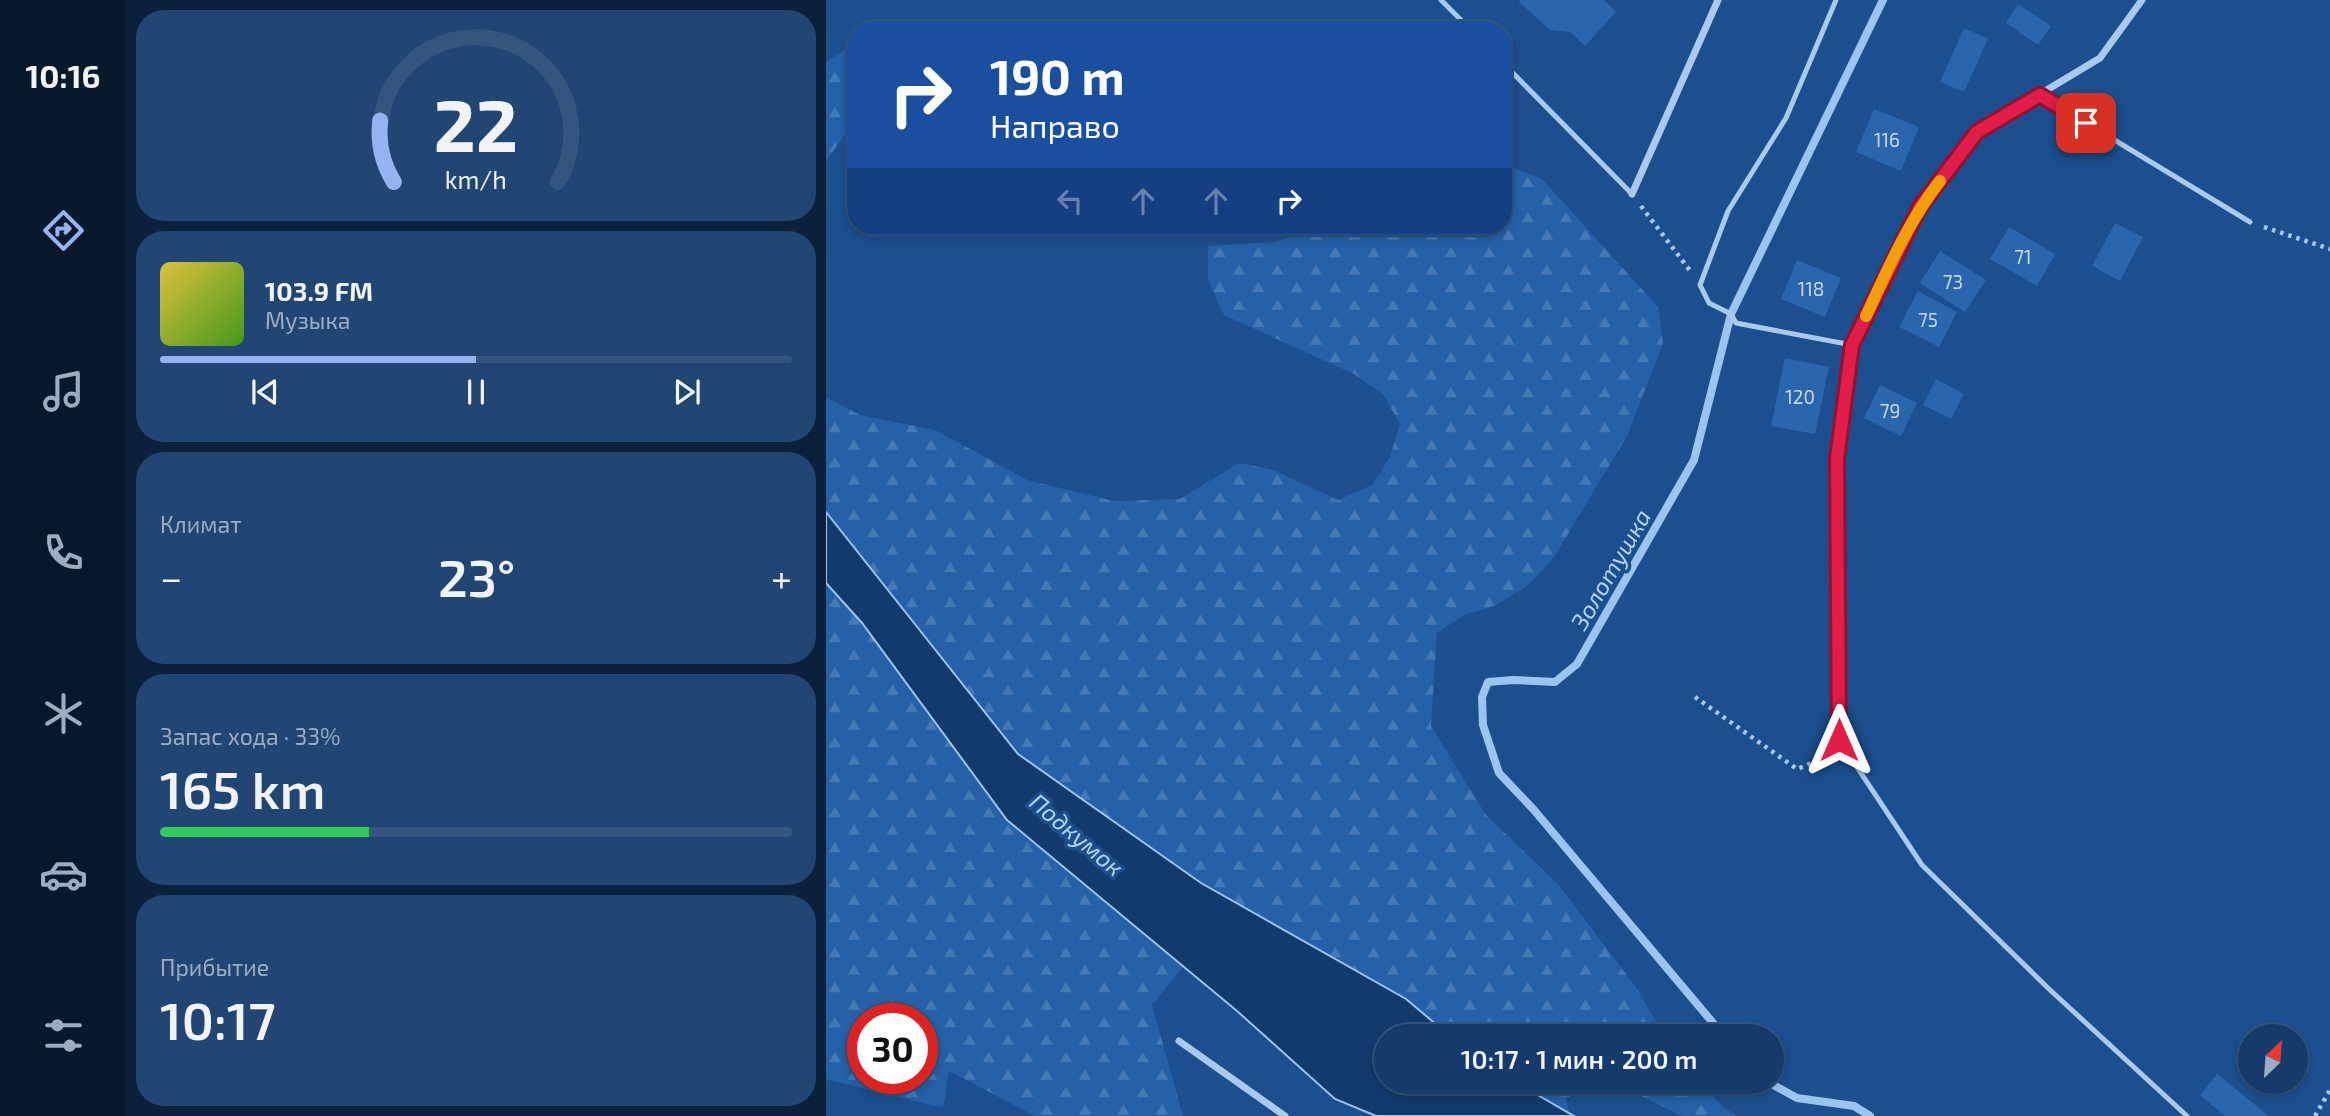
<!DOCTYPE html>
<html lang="ru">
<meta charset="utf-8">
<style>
:root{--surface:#143b6b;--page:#214673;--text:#f1f3f6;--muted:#9dadc1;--line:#33557e;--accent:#95b2f1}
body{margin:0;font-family:"Exo 2",sans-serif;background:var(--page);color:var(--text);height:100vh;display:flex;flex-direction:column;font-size:26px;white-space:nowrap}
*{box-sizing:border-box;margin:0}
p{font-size:23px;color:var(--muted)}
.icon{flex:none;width:38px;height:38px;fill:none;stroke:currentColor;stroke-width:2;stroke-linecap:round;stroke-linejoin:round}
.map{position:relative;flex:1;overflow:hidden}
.details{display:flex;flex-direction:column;gap:10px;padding:10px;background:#0b203b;width:700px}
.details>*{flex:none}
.banner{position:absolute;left:21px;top:21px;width:665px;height:214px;border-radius:28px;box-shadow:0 4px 10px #0003,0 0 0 2px var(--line);background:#1a4fa0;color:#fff;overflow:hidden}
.needle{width:46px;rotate:25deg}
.buttons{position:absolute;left:1412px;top:1024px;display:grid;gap:14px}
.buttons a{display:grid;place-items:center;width:70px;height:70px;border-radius:50%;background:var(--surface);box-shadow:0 4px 10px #0003,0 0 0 2px var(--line);font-size:35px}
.speed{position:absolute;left:21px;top:1003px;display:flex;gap:14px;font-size:35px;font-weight:700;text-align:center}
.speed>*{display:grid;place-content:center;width:91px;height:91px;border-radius:50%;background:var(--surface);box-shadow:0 4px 10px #0003,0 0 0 2px var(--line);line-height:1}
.speed .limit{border:10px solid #d22;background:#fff;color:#111}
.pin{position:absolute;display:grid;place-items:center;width:60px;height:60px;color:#fff;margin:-30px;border-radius:14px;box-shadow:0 4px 10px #0006}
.me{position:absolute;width:77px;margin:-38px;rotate:0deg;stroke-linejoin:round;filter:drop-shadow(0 0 5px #0008)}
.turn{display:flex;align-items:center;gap:24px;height:147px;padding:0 28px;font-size:32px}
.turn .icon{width:91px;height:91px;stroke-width:2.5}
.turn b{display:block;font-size:49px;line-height:60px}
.lanes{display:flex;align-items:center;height:66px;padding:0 28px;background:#0003;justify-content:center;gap:35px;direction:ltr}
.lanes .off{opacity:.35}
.big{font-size:52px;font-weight:600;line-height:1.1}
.details .widget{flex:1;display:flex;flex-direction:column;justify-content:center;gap:10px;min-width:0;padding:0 24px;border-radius:28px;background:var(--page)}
.details .dial{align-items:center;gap:0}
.dial svg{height:182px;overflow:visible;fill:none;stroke:var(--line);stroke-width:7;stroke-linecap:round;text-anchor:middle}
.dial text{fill:var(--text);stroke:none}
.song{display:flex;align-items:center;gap:21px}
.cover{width:84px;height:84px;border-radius:10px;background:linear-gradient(135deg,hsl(50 70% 55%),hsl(100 70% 35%))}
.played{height:7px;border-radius:4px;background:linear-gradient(90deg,var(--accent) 50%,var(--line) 50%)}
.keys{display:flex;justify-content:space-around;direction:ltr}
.heat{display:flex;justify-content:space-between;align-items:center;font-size:38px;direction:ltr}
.charge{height:10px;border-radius:5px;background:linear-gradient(90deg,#34c759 33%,var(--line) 0)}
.trip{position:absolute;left:548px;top:1024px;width:410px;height:70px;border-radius:35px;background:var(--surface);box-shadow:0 4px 10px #0003,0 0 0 2px var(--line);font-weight:600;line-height:70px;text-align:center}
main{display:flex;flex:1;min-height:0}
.dock{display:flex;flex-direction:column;width:126px;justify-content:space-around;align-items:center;background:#08182b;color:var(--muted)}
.dock .icon{width:49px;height:49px}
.dock .current{color:var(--accent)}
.dock b{font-size:32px;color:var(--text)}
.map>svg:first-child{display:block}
</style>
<main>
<nav class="dock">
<b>10:16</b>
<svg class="icon current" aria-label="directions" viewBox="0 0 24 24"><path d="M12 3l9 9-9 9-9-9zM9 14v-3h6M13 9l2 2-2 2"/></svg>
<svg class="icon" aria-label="music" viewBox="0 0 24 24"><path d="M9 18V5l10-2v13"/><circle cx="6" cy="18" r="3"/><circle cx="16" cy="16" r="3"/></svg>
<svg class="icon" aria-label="phone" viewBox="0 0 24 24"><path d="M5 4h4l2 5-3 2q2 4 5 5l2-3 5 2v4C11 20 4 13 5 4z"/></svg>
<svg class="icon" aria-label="climate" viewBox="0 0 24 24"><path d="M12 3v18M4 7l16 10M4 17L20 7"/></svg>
<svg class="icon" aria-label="car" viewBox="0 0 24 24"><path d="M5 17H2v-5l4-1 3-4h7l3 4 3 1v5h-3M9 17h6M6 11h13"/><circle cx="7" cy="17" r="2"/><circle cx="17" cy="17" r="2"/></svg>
<svg class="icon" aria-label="filters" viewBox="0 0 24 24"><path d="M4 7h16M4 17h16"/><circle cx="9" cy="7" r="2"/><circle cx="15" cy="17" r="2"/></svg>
</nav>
<section class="details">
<div class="widget dial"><svg viewBox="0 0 100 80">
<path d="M14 69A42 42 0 1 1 86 69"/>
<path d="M14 69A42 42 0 0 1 8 42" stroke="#95b2f1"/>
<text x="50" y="56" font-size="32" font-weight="700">22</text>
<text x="50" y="72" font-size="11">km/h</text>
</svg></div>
<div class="widget">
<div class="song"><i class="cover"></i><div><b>103.9 FM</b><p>Музыка</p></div></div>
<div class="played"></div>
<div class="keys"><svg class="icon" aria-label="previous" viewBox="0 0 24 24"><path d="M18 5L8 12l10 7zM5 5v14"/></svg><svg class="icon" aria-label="pause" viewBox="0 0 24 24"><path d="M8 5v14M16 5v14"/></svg><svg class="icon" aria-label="next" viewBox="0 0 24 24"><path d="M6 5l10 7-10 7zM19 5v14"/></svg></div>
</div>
<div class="widget"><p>Климат</p>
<div class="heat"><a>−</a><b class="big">23°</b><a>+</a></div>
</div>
<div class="widget"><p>Запас хода · 33%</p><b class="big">165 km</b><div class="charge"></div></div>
<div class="widget"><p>Прибытие</p><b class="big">10:17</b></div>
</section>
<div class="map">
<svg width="1504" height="1116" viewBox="0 0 1504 1116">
<defs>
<pattern id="forest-firs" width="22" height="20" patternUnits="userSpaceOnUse" patternTransform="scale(1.75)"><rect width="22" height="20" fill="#2461a8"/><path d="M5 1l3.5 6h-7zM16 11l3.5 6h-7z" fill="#4579b5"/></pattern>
</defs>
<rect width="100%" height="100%" fill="#1b4f8f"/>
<path fill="url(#forest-firs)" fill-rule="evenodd" d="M30,43v76l-30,42v-99z
M677,164l39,15 116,128 5,36 -36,93 -74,123 -25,26 -31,20 -33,10 -27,18 -6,93 55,89 73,70 79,105 26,46h-214l-44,-37 -205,-116 -183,-129 -192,-242v-115l34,18 75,15 92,50 87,21 66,-2 59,-36 34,7 65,30 34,-15 18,-28 10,-33 -17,-30 -29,-20 -130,-59 -16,-35v-34l68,-4 35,-13 3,-3h189z
M0,583l36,40 145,197 176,147 -31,38 31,111h-148l-86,-45 -6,37 -117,-29zM37,1018h59v60h-59z
M689,1082h185l24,26 13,8h-55l-50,-24 -34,-7 -32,13 3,15z"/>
<path fill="#123a6d" stroke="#9cc4f0" stroke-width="2" d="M0,512l192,242 183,129 205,116 44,37h-64v46h129l59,34h-198l-41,-17 -98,-88 -230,-191 -145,-197 -36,-40z"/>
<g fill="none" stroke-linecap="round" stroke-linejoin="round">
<path stroke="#9cc4f0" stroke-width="8" d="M898,1036l-190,-226 -35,-37 -16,-48 -1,-28 6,-15 25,-2 42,2 22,-18 117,-204 37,-146 152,-314
M942,1082l29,16 57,8 16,10"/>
</g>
<path fill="#2a66ad" d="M694,0h84l12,12 -31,34 -15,-14 -20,-2 -31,-28z
M1192,4l33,22 -13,19 -32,-22z
M1138,28l24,11 -24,53 -24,-10z
M1048,109l45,18 -18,44 -45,-19z
M1289,223l28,14 -23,44 -28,-15z
M1183,227l46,27 -18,32 -47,-27z
M1114,251l46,29 -21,32 -45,-29z
M971,260l44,18 -16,39 -44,-18z
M1092,291l39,21 -18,35 -40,-20z
M959,358l44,9 -14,67 -44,-8z
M1110,379l28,15 -13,25 -28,-14z
M1054,385l37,18 -16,33 -37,-18z
M1391,1074l52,42h-44l-25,-21z"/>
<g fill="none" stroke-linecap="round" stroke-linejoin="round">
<path stroke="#a9c9ee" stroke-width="4.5" stroke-dasharray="3.5 5" stroke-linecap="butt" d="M815,206l50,66
M1438,227l66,22
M869,697l102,72 18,-7 13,-12
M1489,1116l15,-26"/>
<path stroke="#a9c9ee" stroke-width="5" d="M615,0l30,30
M1010,0l-50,118 -58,93 -28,74 9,18 22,11 5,9 116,22
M677,63l129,131
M1214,95l210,127
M1013,740l83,125 127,124 138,127"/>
<path stroke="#a9c9ee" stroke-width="7" d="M806,194l86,-194
M1013,740l-2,-281 15,-114 68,-138 57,-75 123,-74 42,-58
M353,1041l106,75"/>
</g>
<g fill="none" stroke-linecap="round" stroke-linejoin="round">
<g stroke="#92132f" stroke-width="18">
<path id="route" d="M1013,740l-2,-281 15,-114 68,-138 57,-75 63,-37 46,28"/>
</g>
<use href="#route" stroke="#e11d48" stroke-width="12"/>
<path stroke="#f59e0b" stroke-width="12" d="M1040,316c22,-47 42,-94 74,-135"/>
</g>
<g text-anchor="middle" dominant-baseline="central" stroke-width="7" stroke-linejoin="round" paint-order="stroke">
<g font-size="19" fill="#cad9ea">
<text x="1061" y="139">116</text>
<text x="1197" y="256">71</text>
<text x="1127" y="281">73</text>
<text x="985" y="288">118</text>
<text x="1102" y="319">75</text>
<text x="974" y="396">120</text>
<text x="1064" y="410">79</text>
</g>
<g font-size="24" font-style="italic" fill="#b5d3f5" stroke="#1b4f8f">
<text transform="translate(784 569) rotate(-60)">Золотушка</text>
<text transform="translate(251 834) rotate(40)">Подкумок</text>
</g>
</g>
</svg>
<div class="buttons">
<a><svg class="needle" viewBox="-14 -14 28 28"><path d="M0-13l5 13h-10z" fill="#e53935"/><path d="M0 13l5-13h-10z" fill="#9dadc1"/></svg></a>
</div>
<div class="speed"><div class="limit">30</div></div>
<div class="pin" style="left:1260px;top:123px;background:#d93025"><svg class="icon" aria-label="arrive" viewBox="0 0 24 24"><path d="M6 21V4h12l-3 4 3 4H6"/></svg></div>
<svg class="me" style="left:1013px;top:740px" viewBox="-20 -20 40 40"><path d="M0-17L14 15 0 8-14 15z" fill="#e11d48" stroke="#fff" stroke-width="4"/></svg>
<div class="trip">10:17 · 1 мин · 200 m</div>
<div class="banner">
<div class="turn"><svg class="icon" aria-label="right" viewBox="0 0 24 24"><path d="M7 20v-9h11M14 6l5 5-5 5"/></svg><div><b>190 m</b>Направо</div></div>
<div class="lanes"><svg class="icon off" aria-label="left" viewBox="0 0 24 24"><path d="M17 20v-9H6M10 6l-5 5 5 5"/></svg><svg class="icon off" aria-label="ahead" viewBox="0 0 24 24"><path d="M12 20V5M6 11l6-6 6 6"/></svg><svg class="icon off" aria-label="ahead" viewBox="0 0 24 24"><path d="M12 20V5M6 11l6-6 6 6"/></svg><svg class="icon" aria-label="right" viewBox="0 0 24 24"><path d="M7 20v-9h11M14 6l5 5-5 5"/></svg></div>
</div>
</div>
</main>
